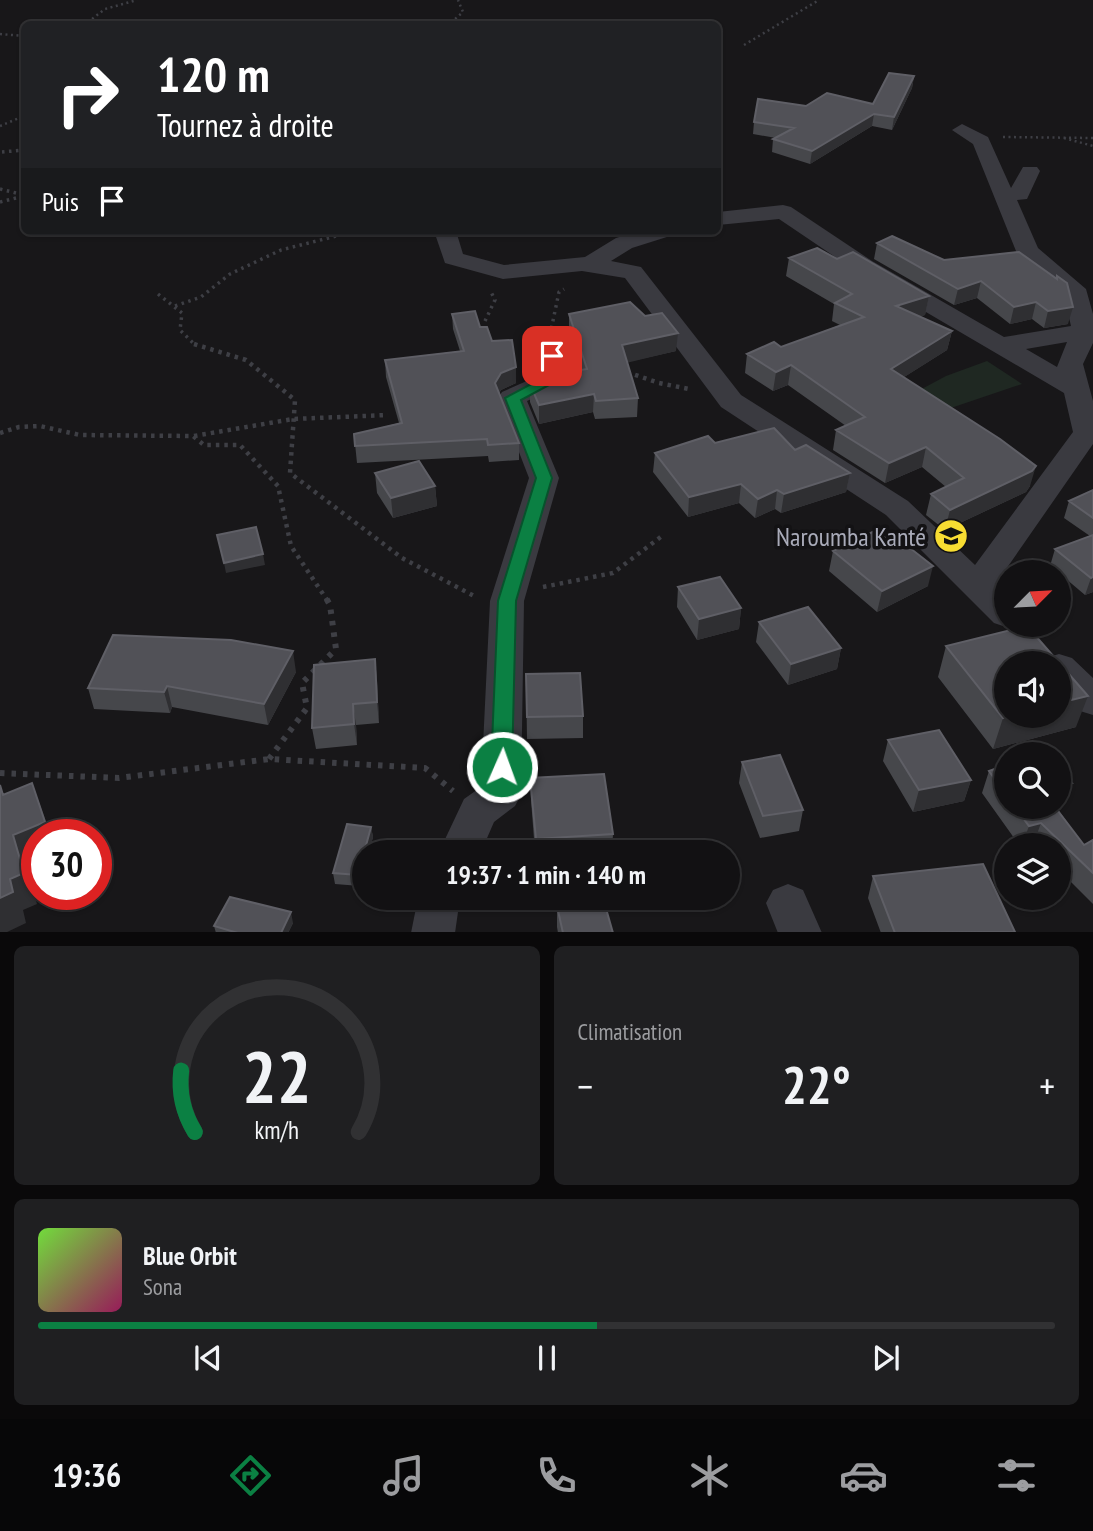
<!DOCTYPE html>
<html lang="fr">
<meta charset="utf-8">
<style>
:root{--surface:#121113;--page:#1f1f21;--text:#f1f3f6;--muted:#9c9da0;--line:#313133;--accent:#0b8043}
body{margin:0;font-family:"PT Sans Narrow",sans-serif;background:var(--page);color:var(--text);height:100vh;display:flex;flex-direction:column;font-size:26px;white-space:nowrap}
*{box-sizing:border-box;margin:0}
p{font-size:23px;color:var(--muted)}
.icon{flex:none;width:38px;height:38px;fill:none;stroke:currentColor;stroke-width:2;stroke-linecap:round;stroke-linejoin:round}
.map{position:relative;height:932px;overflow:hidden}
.sheet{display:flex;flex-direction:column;gap:14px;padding:14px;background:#0a090a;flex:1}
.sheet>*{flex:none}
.hud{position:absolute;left:21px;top:21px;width:700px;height:214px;border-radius:10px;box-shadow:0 2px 5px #0004,0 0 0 2px var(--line);background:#202124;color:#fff;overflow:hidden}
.needle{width:46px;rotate:66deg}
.controls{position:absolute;left:994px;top:560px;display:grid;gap:14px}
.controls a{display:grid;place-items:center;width:77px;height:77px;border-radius:50%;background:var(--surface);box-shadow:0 2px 5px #0004,0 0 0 2px var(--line);font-size:35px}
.speed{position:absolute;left:21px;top:819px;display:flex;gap:14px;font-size:35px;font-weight:700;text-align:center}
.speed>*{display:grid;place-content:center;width:91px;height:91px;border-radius:50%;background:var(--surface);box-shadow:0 2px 5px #0004,0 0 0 2px var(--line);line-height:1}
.speed .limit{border:10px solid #d22;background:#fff;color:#111}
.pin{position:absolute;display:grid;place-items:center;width:60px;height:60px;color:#fff;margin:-30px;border-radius:14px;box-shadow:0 4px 10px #0006}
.me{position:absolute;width:77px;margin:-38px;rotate:2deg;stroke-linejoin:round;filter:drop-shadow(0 0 5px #0008)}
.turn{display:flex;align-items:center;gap:24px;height:147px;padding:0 21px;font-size:32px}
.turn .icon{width:91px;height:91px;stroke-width:2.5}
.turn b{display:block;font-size:49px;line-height:60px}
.then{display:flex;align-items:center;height:66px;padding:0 21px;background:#0003;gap:14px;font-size:26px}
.big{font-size:52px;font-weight:600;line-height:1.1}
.sheet .widget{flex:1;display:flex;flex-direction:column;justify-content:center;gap:10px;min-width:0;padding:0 24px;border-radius:10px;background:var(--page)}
.sheet .dial{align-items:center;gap:0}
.dial svg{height:182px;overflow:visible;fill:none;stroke:var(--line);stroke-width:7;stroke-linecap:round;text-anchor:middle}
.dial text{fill:var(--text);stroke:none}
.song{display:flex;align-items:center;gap:21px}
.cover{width:84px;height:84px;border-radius:10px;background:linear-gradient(135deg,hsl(100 70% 55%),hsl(330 70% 35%))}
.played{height:7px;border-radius:4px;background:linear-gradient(90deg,var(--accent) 55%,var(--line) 55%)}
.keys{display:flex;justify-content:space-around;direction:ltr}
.heat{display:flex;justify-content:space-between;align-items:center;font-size:38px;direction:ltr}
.sheet .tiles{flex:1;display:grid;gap:14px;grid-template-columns:1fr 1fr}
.widget:last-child{grid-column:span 2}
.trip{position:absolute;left:352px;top:840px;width:388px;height:70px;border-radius:35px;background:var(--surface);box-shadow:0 2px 5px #0004,0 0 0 2px var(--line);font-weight:600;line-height:70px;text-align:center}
.tab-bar{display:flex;height:112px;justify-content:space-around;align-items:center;background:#070708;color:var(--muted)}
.tab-bar .icon{width:49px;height:49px}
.tab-bar .on{color:var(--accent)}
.tab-bar b{font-size:32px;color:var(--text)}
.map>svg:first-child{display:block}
</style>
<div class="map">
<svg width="1093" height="933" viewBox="0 0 1093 933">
<rect width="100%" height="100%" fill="#181719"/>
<path fill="#1f2822" d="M987,361l35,23 -77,26 -27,-19 28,-15z"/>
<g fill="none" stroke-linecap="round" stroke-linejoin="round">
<path stroke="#3e3f45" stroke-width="2.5" stroke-dasharray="2 3.5" stroke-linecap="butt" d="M94,24l-2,-5 13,-10 32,-9
M454,24v-4l9,-8 -5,-12
M0,34l24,2
M744,45l75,-45
M0,126l24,-10
M1003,137l90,1
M1064,138l29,8"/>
<path stroke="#3e3f45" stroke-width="3.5" stroke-dasharray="2.5 4.5" stroke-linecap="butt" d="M2,152l22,-2
M0,189l24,6
M0,202l24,-6
M390,231l33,1
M470,232l27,-1
M158,294l24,19 -2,17 15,15
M175,306l26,-9 29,-23 51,-24 75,-19
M485,321l10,-21 -5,-10
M550,335l9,-43 5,-3"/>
<path stroke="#3e3f45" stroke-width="4.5" stroke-dasharray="3.5 5" stroke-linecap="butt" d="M194,344l52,16 49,40 -5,73 112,85 74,39
M627,372l32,11 30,6
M0,433l19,-6 21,-1 40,9 113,1 11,9h36l38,41 13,60 36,54
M194,436l99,-17 95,-4
M543,587l70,-14 49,-37"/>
<path stroke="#3e3f45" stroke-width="6" stroke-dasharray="4.5 7" stroke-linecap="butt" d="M269,759l38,-51 -5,-25 34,-34 -6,-44 -4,-7
M0,773l119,5 150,-19 156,9 28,23"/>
<path fill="#3a3a40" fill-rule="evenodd" d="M962,124l26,13 23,51 12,-21h14l3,4 -13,28 -10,1 21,48 48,41 7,25v29l-10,21 10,37v43l-98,141 11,10v30h8l-8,2 -12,-4 -108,-108 -165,-108 -96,-129 -43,-7 -79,8 -58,-16 -11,-32h22l7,23 41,11 81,-8 31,-19 23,-7h34l-3,5 -38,12 -21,13 30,6 100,128 167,106 67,64 98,-133 -9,-39 -208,-122 -77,-52 -61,6v-13l65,-7 8,2 81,54 132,76 67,-11 -8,-34 -47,-41 -43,-107 -21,-14zM1067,342l-10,25 -31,-18z
M552,348l9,2 4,6c-10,28 -10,33 -38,45l32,77 -35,123 -3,194 -6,11 -21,16 -13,30h-42l25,-53 17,-12 9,-186 39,-123 -31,-80 4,-6 27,-12 14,-30z
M1059,654l13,4 21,20v37l-13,-4 -21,-22v-26h-16l3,-5z
M788,884l15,6 19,43h-44l-12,-30 7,-13z
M418,898h42l-5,35h-44z"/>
</g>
<path fill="#46474b" d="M914,76l-2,12 -20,42 -20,-4 -62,38 -38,-12 1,-13 3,-1 -23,-4 1,-12 52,-16 67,-2z
M877,243l67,17 75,-8 49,72 -24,4 -12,-9 -22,5 -33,-26 -23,7 -80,-46z
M789,258l48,1 92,37 -4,19 -7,2 34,14 -5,19 -43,27 126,109 -4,6 -81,38 -19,-15 5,-21 15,-7 -24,-20 -37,16 -52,-33 3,-20 10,-4 -58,-41 -15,6 -28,-18 2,-19 34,-7 59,-22 -8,-4 2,-17 -48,-28z
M452,314l28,13 36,40v16l-15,7 -2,3 20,50v17l-30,2 -1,-6 -131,7 -3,-29 45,-11 -13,-46 -1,-17 75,-9 -7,-22z
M569,314l107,37 -49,11 11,36 -1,19 -42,2 -2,-7 -54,12 -9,-22v-18l51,-14 -12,-38z
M715,443l80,7 55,23 -4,19 -65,21 -6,-4 -20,9 -16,-15 -51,14 -35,-45 2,-19z
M375,473l60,13 2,20 -44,12 -16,-25z
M1093,490v102l-8,3 -26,-22v-1l-9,-6 5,-17 35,-13 -26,-18 5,-17z
M833,551l95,35 -51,26 -48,-41z
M678,587l63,21 -2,21 -42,11 -20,-33z
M759,622l82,26 -4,21 -49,16 -32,-43z
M946,646l130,81 -83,22 -55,-72z
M375,659l2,21 2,43 -23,2 1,20 -41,4 -4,-21z
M296,672l-28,53 -96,-18 -2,6 -76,-4 -6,-21z
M526,674l57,42v22l-56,1z
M888,740l83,40 -7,21 -51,11 -30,-51z
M742,762l61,48 -4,21 -39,7 -21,-55z
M1006,765v42h50l28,38 9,-5v64l-34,-34v-25h-40l-37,-52 7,-22z
M530,778l83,56 -1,18h-77l-4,-52z
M371,827l2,10 -4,15h-5l-4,34 -25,-2 -2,-11z
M873,876l142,57h-134l-13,-35z
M557,906l56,27h-55l-1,-6z
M293,923l-5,10h-72l-2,-7z"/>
<path fill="#2f2f32" d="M914,76l-2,12 -20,42 2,-13z
M874,114l-2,12 -62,38 2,-13z
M981,281l-4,17 -23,7 4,-16z
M929,296l-4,19 -33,10 4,-19z
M1036,302l-4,17 -22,5 4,-17z
M1073,307l-5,17 -24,4 4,-17z
M952,331l-5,19 -60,38 4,-19z
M678,333l-2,18 -54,13v-19z
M791,365l-3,20 -15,6 3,-19z
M516,367v16l-15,7 -5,9 -1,-16 6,-10z
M594,394l-1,18 -54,12v-19z
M926,447l-4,20 -37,16 4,-20z
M1036,466l-6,20 -4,6 -81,38 5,-20z
M850,473l-4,19 -65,21 3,-19z
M741,484l-2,19 -51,14 1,-20z
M435,486l2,20 -44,12 -2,-20z
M777,490l-2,19 -20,9 3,-19z
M263,554l2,11 -39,8 -2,-10z
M933,566l-5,20 -51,26 5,-21z
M1093,577v15l-8,3 6,-17z
M741,608l-2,21 -42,11 2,-21z
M841,648l-4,21 -49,16 3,-21z
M293,651l3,21 -28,53 -4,-21z
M375,659l2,21 2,43 -2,-21z
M167,686l5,21 -2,6 -6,-21z
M1088,696l-12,31 -83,22 10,-31 8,-2h48v-13z
M353,704l3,21 1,20 -3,-21z
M971,780l-7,21 -51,11 6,-22z
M32,783l19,52h-14v27l-11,4 11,38 -14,6 3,13 -21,10h-5v-35l10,-19 3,-44z
M1072,783l-8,21 -5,2v-19z
M1041,823l-8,22h-11l7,-19z
M371,827l2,10 -4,15h-4z
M364,854v17l-4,15 -2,-11z
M291,912l2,11 -5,10h-7z"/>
<path fill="#515157" stroke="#5f5f66" stroke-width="2" d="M889,73l25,3 -20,41 -20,-3 -62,37 -39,-12 21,-11 -40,-6 4,-23 48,7 21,-13 46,11z
M892,236l52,24 75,-8 38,27v-3l10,7 6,24 -25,4 -12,-9 -22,5 -33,-26 -23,8 -81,-46z
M817,248l20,11 16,-7 76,44 -33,10 56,25 -61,38 109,70 36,27 -4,5 -82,39 -19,-16 33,-16 -38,-31 -37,16 -53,-33 29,-13 -74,-52 -15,7 -29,-18 27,-12 7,5 83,-30 -29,-14 17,-9 -63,-36z
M630,302l15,14 17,-3 16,20 -56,12 16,53 -42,3 -2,-7 -55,11 -9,-21 13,-7 44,-8 -18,-55z
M475,311l5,16h7l5,14 20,-1 4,27 -15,6 -6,10 24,60 -31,2 -1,-6 -132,7 -1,-12 48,-11 -17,-63 79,-9 -12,-37z
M774,428l21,22 11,-5 44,28 -66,21 -7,-4 -19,9 -17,-15 -52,13 -34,-44 53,-17 7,7z
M419,461l16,25 -44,12 -16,-25z
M1093,490v28l-24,-17z
M256,527l7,27 -39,9 -7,-28z
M883,527l50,39 -51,25 -49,-40z
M1093,535v42l-2,1 -36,-29z
M720,577l21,31 -42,11 -21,-32z
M808,607l33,41 -50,16 -32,-42z
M1027,626l61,70 -29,7v-40h-53v53h5l-8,2 -57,-72z
M113,635l118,5 62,11 -29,53 -97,-18 -3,6 -76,-4z
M375,659l2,43 -24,2 1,20 -42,4 2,-63z
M580,673l3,43 -56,1 -1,-43z
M939,730l32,50 -52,10 -31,-50z
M780,755l23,55 -40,6 -21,-54z
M1006,765v30l-17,-24z
M1059,768l13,15 -13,4z
M604,774l9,60 -77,5 -6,-61z
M32,783l13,39 -32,13 11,38 -14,6 3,13 -13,6v-113l3,10z
M1015,807h40l29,38 9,-5v33l-52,-50 -12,3z
M347,824l24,3 -13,48 -25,-2z
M983,864l32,68 -120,1 -22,-57z
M230,897l61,15 -10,21h-43l-24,-7z
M603,898l10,35h-50l-6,-27z"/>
<path fill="#0b8043" stroke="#07532c" stroke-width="2" d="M552,352l7,4 -10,29 -28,15 31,78 -36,123 -4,166 -3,6 -7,2 -8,-2 -3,-6 7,-166 38,-123 -31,-80 30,-16 10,-26z"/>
<defs>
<g id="school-disc" transform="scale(1.75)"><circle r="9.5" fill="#f7dc32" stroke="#131214"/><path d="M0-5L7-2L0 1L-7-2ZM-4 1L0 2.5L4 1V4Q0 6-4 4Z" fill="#111"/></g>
</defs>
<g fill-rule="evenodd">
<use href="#school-disc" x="951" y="536"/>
</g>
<g text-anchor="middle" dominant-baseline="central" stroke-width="7" stroke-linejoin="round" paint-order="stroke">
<g font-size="26" fill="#a9abb9" stroke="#131214" text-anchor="end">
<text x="926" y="536">Naroumba Kanté</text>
</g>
</g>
</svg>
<div class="controls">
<a><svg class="needle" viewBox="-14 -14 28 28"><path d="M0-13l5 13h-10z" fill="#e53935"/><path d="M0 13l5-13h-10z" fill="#9c9da0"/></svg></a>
<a><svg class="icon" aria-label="sound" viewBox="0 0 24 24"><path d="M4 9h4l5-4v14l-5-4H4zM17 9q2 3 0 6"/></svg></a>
<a><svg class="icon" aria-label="search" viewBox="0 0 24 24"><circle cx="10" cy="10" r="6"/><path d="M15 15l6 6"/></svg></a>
<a><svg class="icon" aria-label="layers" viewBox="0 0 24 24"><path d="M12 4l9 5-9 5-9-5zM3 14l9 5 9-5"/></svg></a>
</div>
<div class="speed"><div class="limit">30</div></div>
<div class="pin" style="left:552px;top:356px;background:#d93025"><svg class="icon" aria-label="arrive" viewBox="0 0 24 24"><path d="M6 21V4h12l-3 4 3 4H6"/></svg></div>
<svg class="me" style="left:502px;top:767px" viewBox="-20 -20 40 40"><circle r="17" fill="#0b8043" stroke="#fff" stroke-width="3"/><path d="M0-11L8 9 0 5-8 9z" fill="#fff"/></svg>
<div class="trip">19:37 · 1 min · 140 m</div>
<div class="hud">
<div class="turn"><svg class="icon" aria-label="right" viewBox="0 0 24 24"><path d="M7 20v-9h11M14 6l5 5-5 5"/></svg><div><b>120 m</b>Tournez à droite</div></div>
<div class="then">Puis<svg class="icon" aria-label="arrive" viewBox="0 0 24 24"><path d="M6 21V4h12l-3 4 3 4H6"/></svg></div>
</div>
</div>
<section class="sheet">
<div class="tiles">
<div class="widget dial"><svg viewBox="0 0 100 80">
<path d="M14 69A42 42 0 1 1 86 69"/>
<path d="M14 69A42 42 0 0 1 8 42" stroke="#0b8043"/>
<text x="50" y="56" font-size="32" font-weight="700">22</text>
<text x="50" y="72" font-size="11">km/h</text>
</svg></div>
<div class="widget"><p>Climatisation</p>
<div class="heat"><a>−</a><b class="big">22°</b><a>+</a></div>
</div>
<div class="widget">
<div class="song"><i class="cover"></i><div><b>Blue Orbit</b><p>Sona</p></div></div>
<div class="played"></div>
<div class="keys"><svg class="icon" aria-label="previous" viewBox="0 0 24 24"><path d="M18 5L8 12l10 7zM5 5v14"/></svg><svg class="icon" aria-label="pause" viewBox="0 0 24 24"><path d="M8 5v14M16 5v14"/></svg><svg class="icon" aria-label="next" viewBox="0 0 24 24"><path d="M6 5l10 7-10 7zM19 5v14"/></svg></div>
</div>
</div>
</section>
<nav class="tab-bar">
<b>19:36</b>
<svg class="icon on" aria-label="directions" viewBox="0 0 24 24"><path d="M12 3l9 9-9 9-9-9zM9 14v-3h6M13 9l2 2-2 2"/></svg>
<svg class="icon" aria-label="music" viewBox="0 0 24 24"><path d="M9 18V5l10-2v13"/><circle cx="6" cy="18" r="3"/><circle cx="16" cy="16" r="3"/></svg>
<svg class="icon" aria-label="phone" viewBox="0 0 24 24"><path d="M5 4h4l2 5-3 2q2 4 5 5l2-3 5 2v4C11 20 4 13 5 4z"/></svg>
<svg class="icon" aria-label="climate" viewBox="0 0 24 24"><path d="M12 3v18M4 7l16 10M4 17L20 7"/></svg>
<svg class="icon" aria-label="car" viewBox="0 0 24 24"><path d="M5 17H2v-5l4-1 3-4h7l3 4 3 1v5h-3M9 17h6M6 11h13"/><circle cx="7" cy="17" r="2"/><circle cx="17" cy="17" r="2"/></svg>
<svg class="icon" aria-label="filters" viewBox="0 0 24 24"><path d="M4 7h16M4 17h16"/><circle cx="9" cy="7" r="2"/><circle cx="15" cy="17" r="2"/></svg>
</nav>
